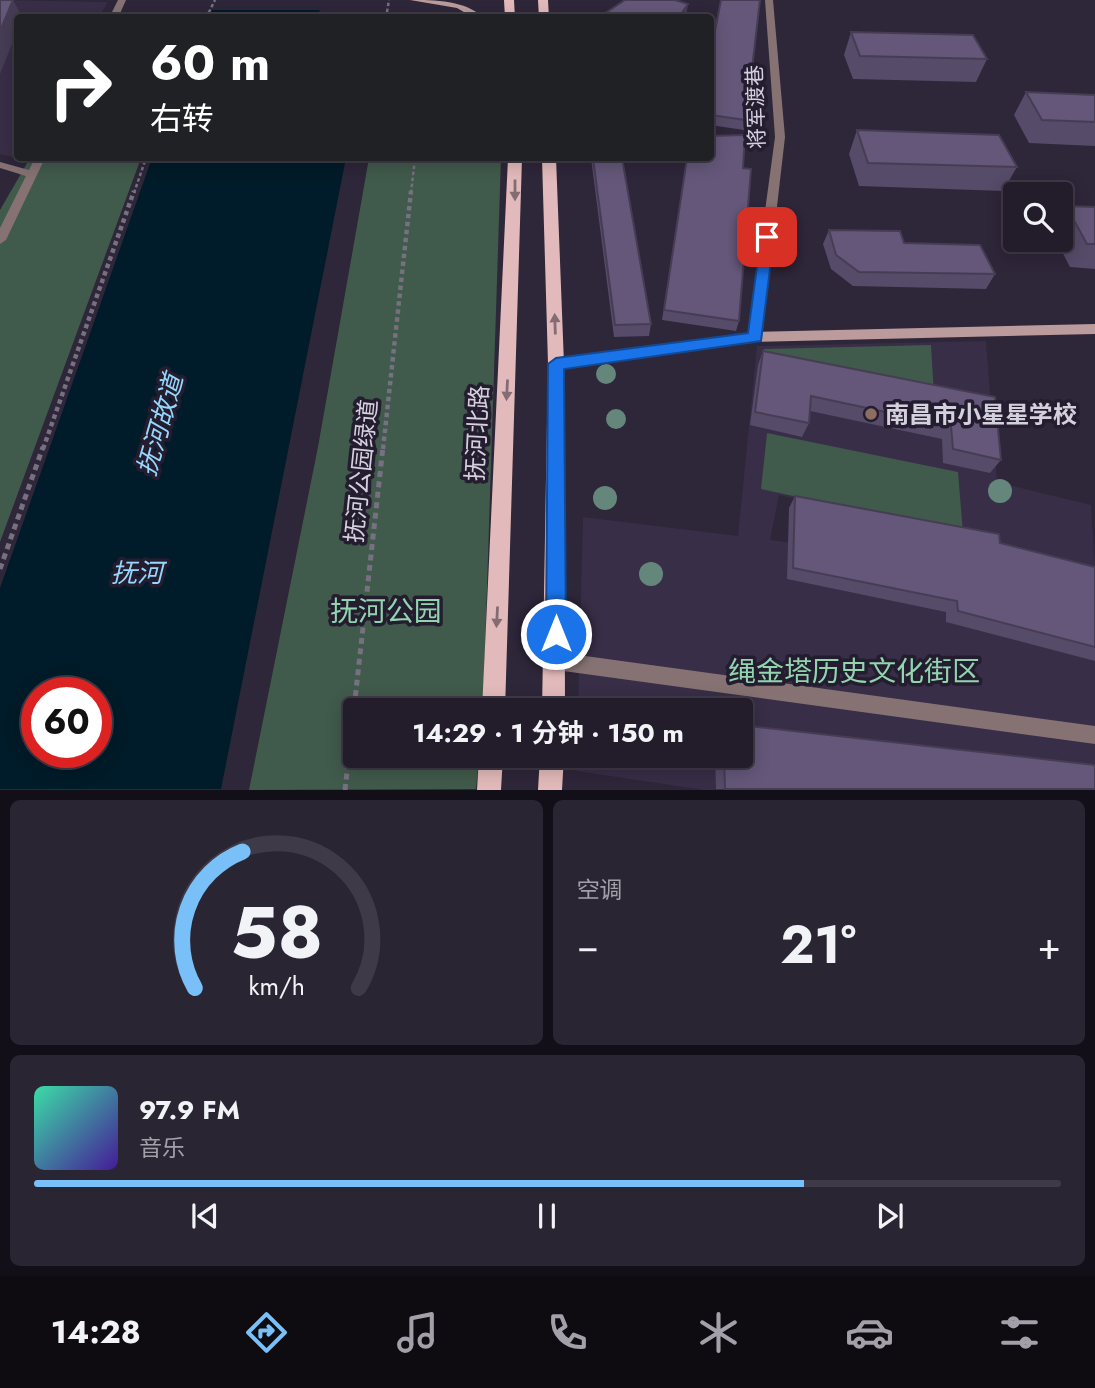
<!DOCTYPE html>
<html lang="zh">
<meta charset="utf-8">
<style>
:root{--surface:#221c2b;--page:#2a2533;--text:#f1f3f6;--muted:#a2a1a9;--line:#3f3a47;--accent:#79bff8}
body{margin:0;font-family:Jost,"Noto Sans SC",sans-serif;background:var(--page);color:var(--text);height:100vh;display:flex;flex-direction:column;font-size:26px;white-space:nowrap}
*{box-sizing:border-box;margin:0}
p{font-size:23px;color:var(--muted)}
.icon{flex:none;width:38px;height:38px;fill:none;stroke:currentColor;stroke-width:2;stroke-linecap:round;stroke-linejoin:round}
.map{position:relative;height:790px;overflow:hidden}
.side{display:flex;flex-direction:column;gap:10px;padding:10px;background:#130f18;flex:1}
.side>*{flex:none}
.hud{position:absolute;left:14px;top:14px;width:700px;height:147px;border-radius:7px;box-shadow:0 4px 18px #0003,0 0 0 2px var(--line);background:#202124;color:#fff;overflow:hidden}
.controls{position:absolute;left:1003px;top:182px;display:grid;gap:14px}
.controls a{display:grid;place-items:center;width:70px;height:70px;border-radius:7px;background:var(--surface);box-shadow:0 4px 18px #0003,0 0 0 2px var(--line);font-size:35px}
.speed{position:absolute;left:21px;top:677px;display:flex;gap:14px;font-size:35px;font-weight:700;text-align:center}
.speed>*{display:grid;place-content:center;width:91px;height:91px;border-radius:50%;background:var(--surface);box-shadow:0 4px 18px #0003,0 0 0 2px var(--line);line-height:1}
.speed .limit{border:10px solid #d22;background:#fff;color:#111}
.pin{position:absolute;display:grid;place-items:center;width:60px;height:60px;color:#fff;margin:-30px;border-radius:14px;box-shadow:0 4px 10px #0006}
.me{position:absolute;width:77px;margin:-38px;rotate:0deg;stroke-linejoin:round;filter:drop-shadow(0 0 5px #0008)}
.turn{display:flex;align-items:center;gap:24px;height:147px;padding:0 21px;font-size:32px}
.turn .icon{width:91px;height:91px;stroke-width:2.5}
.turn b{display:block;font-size:49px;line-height:60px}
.big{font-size:52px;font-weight:700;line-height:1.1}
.side .widget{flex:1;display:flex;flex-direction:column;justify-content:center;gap:10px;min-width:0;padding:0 24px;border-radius:10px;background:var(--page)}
.side .dial{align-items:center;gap:0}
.dial svg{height:182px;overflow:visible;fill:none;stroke:var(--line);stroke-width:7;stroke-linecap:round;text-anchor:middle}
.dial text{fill:var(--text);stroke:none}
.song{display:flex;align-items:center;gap:21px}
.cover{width:84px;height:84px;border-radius:10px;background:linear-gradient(135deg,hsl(160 70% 55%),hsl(260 70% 35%))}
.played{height:7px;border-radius:4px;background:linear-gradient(90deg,var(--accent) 75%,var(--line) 75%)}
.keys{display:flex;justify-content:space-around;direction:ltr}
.heat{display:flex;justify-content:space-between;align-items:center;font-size:38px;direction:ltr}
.side .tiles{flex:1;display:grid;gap:10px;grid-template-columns:1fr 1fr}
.widget:last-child{grid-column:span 2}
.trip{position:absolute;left:343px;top:698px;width:410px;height:70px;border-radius:7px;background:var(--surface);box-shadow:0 4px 18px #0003,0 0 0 2px var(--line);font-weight:700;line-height:70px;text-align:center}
.dock{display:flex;height:112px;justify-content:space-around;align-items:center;background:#0e0b11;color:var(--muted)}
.dock .icon{width:49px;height:49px}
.dock .selected{color:var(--accent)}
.dock b{font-size:32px;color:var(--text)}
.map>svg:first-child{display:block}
</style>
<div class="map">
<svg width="1095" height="790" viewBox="0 0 1095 790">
<rect width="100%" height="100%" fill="#2e2639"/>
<path fill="#382e47" d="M0,0l108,2 -9,15 -81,1 -2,140 -16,-4z
M986,341l11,141 94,23 4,63 -316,-73 -9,45 325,43v206l-391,1 -127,-19v-15h163v-46h-162l5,-193 155,19 19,-190z"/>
<path fill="#405a4b" d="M30,158h111l-141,384v-332z
M369,158h132l-18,552h-128v46h124l-3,33 -227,1 69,-343z
M931,345l3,50 -172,-34 2,-12z
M767,433l191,39 5,61 -202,-44z"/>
<path fill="#001b29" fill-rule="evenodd" d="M217,0h107l-7,17 -109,1z
M152,158h194l-125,631h-221v-201zM37,693h59v59h-59z"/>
<path fill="#2e2639" d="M213,0h115l-4,10h-116z"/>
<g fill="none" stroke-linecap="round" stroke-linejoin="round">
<path stroke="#777080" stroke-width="2.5" stroke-dasharray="3.5 2.5" stroke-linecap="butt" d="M206,18l9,-18
M386,18l3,-18
M134,193l12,-35
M411,193l4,-35"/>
<path stroke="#777080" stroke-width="4.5" stroke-dasharray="4.5 3.5" stroke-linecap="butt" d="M43,449l91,-258
M383,449l28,-258"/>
<path stroke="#777080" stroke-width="5" stroke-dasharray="6 4.5" stroke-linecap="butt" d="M0,569l43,-122
M345,790l38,-343"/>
<path fill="#867273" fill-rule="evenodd" d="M118,0h8l-8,18h-9z
M765,0h8l12,137 -23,200 -7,5 -7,-5 27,-200z
M35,158h10l-39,82 -6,4v-16l26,-52 -26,-8v-6l29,8z
M556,652l539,74v18l-539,-74 -6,-3 -3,-6 3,-6z"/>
<path fill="#bb9b9c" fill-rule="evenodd" d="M410,0c25,0 55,0 74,18h-10l-17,-10z
M1095,324v10l-340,8 -199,27 -7,-5 7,-5 199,-27z"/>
<path fill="#e3babb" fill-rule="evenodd" d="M504,0h10l1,18h-10z
M538,0h10l1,18h-10z
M508,158h14l-17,552h-23z
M542,158h14l8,206 1,346h-23l6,-346z
M479,756h24l-2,34h-24z
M540,756h24l-2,34h-24z"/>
</g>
<g fill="#65867a">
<circle cx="606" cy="374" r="10"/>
<circle cx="616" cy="419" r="10"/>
<circle cx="1000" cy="491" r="12"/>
<circle cx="605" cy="498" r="12"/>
<circle cx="651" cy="574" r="12"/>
</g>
<path fill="#564b68" d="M851,32l136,27 -11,23 -123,-3 -9,-24z
M710,57l36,63 -2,10 -34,-5z
M1026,92l69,3v51l-66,-3 -15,-28z
M857,130l160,37 -14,24 -144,-5 -10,-32z
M591,158h31l29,166 -2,12 -35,1z
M687,158l56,10 -4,153 -3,10 -74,-11z
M1066,206l29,1v62l-25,-2 -14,-27h4v-26z
M829,230l75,13 91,31 -9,15 -133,-3 -22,-17 -8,-25z
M763,351l232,46 6,63 -11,13 -47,-10 -1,-24 -132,-28 -1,12 -7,14 -52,-12 8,-60z
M795,496l300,71v94l-149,-39v-10l-159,-33 2,-71z
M715,756h25l355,33h-379z"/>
<path fill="#463d55" d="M13,0l9,17 -4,1v11l-18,45v-43z
M688,4l-2,14h-8z"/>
<path fill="#645779" stroke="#463d55" stroke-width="2" d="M0,0h13l-13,31z
M625,0h50l13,4 -10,14h-80z
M721,0h39l-14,120 -36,-5v-58z
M851,32l122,3 14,24 -127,-3z
M1026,92l69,3v27l-53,-2z
M857,130l142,5 18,32 -149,-4z
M745,135l-2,33 8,1 -12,152 -75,-11 23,-152h23v-22z
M593,158h29l29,166 -36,1z
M1066,206l29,1v37h-8z
M829,230l71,1 4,12 76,2 15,29 -136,-2 -23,-17z
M763,351l232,46 6,63 -48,-11 -2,-23 -140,-30 -2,27 -54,-11z
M795,496l204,38 1,9 95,24v80l-137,-36 -1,-10 -164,-33z
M740,725l355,40v24h-370l-1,-33h16z"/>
<defs><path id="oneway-solid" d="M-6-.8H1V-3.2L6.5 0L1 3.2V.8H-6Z" transform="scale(1.75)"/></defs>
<g fill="#846c75">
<use href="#oneway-solid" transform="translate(515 190) rotate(90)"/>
<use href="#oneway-solid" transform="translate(555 324) rotate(-92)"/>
<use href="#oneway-solid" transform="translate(507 390) rotate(93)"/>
<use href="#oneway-solid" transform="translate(497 617) rotate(93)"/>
</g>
<path fill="#1a73e8" stroke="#114b97" stroke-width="2" d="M767,233l7,4 -13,104 -197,28 2,265 -3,7 -7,3 -7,-3 -3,-7 2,-270 8,-6 192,-25 13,-96z"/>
<circle fill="#8d6e63" stroke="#241d2f" stroke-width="2.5" cx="871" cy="414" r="7"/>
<g text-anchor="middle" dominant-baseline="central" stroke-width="7" stroke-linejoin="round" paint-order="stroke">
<g font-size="21" fill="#d5d0dd" stroke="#241d2f">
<text transform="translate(756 107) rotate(-92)">将军渡巷</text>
</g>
<g font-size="24" font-weight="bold" fill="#d5d0dd" stroke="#241d2f" text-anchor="start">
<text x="885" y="414">南昌市小星星学校</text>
</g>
<g font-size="24" fill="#d5d0dd" stroke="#241d2f">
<text transform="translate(477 433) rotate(-87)">抚河北路</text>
<text transform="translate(361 471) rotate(-84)">抚河公园绿道</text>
</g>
<g font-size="26" font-style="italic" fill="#96d7fe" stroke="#241d2f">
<text transform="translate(160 425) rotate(-74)">抚河故道</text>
<text x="137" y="573">抚河</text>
</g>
<g font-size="28" fill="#92d4af" stroke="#241d2f">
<text x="386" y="611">抚河公园</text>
<text x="854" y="671">绳金塔历史文化街区</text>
</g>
</g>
</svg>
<div class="controls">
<a><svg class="icon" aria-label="search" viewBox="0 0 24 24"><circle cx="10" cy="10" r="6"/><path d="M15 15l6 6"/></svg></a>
</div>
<div class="speed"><div class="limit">60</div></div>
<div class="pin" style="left:767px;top:237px;background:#d93025"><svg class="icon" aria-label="arrive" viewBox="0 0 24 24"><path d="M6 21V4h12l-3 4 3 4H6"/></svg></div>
<svg class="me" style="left:556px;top:634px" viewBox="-20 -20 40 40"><circle r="17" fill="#1a73e8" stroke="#fff" stroke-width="3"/><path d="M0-11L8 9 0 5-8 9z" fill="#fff"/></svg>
<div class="trip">14:29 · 1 分钟 · 150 m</div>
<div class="hud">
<div class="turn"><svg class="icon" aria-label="right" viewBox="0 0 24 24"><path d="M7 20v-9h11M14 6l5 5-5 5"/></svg><div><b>60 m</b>右转</div></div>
</div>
</div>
<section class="side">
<div class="tiles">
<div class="widget dial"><svg viewBox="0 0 100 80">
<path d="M14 69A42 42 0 1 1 86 69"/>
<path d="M14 69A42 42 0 0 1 35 9" stroke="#79bff8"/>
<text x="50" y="56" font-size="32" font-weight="700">58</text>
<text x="50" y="72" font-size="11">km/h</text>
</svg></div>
<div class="widget"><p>空调</p>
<div class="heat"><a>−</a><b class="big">21°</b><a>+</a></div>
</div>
<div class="widget">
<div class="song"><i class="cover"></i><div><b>97.9 FM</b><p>音乐</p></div></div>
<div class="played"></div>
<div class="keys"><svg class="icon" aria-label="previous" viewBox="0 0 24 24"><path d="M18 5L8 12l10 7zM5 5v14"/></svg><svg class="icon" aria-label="pause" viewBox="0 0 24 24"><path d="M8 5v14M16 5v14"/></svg><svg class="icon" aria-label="next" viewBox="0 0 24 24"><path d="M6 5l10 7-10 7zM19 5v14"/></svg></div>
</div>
</div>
</section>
<nav class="dock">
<b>14:28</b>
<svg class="icon selected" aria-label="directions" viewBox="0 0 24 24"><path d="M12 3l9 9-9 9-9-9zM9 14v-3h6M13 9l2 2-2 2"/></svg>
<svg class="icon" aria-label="music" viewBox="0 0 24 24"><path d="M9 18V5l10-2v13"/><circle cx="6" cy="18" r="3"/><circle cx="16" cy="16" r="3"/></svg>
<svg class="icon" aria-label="phone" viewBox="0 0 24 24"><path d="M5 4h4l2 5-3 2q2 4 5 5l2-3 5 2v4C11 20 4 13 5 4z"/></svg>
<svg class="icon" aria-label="climate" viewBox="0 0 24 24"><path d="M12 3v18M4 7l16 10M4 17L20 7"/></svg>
<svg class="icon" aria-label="car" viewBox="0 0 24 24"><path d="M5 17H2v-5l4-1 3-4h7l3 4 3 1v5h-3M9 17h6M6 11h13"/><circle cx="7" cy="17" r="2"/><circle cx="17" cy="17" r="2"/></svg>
<svg class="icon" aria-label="filters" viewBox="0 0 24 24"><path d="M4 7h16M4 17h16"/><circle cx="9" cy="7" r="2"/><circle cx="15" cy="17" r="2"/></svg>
</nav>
